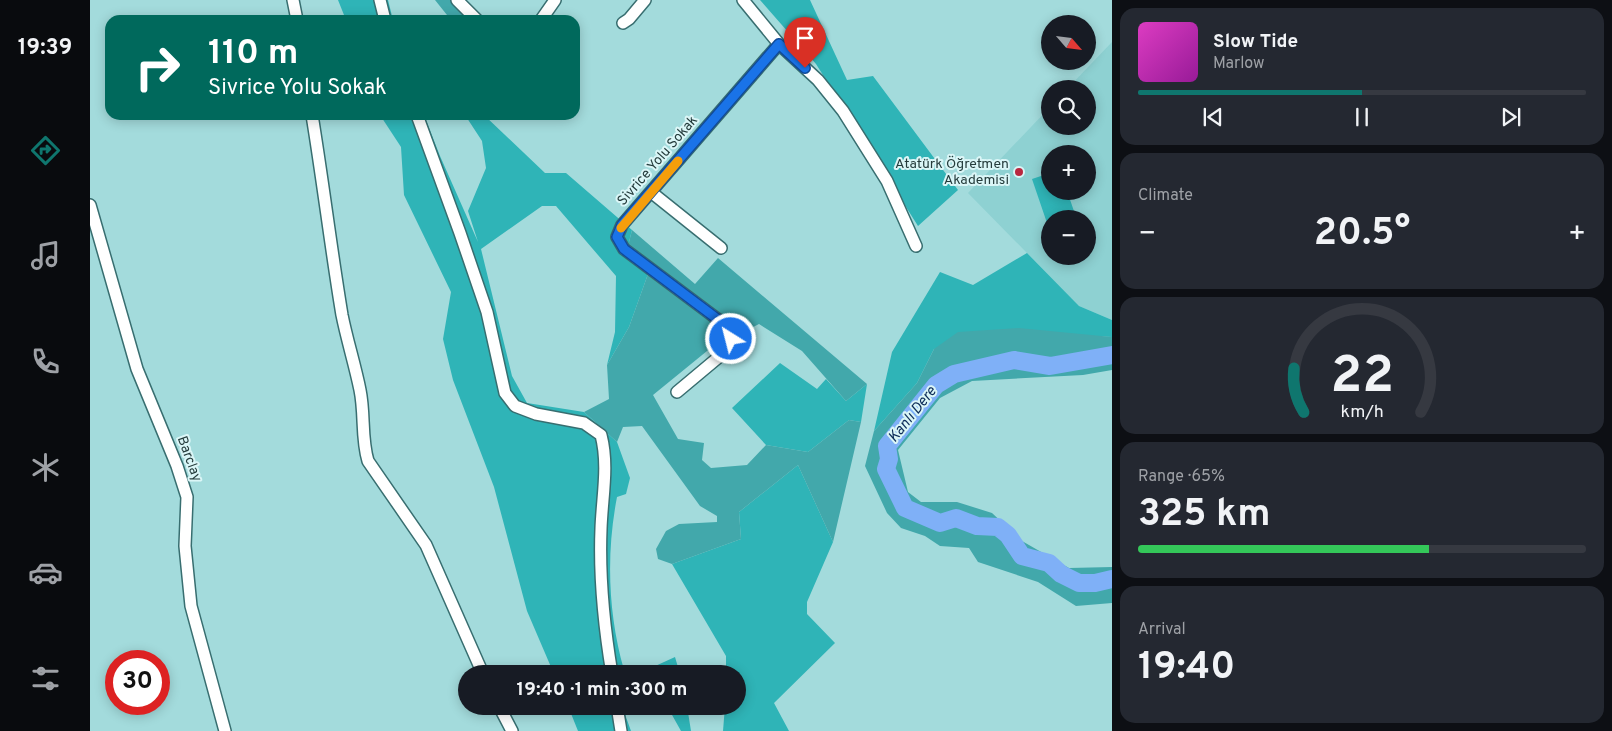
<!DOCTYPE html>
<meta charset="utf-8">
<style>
:root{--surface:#171b24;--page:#242831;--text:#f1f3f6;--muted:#9ea1a6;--line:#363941;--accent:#0f766e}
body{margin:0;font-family:Overpass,sans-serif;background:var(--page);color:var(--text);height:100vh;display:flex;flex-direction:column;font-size:19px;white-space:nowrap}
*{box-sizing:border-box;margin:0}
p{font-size:16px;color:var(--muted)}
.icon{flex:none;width:28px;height:28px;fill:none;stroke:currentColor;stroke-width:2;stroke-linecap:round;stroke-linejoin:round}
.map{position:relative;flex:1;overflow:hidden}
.drawer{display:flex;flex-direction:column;gap:8px;padding:8px;background:#0d0f14;width:500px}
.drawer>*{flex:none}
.banner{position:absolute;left:15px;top:15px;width:475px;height:105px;border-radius:15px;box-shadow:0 2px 12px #0003;background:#00695c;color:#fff;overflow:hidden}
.needle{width:32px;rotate:118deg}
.tools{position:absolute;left:951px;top:15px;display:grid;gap:10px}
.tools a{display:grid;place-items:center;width:55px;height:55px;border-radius:50%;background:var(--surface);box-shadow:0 2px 12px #0003;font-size:25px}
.speed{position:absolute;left:15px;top:650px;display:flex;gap:10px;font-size:25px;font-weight:700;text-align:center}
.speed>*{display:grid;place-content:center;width:65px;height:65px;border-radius:50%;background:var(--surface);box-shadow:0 2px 12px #0003;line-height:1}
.speed .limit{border:8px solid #d22;background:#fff;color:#111}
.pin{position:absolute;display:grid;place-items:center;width:42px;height:42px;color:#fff;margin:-51px -21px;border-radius:50% 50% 50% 0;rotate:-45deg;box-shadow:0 0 5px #0007}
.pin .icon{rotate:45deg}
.me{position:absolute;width:55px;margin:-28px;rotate:324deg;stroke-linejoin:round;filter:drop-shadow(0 0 4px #0008)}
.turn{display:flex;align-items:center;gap:18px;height:105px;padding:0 20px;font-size:22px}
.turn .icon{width:65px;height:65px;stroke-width:2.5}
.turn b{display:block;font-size:35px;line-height:42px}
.big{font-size:38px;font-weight:700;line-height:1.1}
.drawer .widget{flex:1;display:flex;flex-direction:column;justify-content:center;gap:8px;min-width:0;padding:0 18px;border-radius:15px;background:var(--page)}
.drawer .dial{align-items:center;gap:0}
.dial svg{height:130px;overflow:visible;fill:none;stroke:var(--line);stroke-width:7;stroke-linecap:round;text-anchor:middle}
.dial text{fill:var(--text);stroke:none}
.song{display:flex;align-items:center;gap:15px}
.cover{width:60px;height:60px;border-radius:8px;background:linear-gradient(135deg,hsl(310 70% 55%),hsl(300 70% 35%))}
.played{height:5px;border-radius:2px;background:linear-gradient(90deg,var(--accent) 50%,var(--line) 50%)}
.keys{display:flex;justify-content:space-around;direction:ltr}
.heat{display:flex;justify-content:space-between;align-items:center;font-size:28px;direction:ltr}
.charge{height:8px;border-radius:4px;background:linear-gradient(90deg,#34c759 65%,var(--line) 0)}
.trip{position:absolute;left:368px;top:665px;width:288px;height:50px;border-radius:25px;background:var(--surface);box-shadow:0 2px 12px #0003;font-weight:700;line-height:50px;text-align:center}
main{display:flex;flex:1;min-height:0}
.menu{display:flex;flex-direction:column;width:90px;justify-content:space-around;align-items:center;background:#090b0e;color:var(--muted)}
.menu .icon{width:35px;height:35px}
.menu .on{color:var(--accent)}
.menu b{font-size:22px;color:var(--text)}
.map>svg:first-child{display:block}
</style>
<main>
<nav class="menu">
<b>19:39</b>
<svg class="icon on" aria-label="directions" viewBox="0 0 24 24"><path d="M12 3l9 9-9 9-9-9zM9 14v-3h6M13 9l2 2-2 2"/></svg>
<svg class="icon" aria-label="music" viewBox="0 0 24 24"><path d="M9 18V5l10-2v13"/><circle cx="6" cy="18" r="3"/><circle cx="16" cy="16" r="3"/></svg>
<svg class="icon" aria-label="phone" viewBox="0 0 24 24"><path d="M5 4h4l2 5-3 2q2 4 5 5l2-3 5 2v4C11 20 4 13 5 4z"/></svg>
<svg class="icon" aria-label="climate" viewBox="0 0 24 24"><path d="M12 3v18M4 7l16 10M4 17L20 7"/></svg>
<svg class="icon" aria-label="car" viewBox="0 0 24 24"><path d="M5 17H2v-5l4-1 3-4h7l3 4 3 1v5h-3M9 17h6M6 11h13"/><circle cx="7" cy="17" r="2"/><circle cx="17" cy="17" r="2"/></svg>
<svg class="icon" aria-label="filters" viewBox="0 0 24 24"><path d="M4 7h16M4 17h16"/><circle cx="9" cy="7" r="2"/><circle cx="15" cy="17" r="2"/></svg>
</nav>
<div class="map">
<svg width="1022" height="731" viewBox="0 0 1022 731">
<rect width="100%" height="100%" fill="#a3dbdc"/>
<path fill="#8ed1d2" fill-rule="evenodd" d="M1022,42v278l-33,-14 -111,-113 82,-86v19h38v-37h-21zM960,154h38v37h-38zM960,219h38v37h-38z"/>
<path fill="#2fb4b7" d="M248,0h50l5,20h-47z
M670,0h50l37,80 26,-4 85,114 -40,36 -102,-162z
M290,115h44l16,41 38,86 -10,-31 18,-43 -4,-27 -17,-26h19l61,58h21l66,57 -4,16 20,28 -19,53 -22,38 8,-33 1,-56 -60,-70h-14l-61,43 31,127 15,27 57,9 33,30 13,36 -4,16 -9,3c-11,57 -9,117 7,173l18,2 33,-15 5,17h-126l-27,-63 -33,-124 -41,-107 -10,-41 8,-47 -47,-97 -3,-48z
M960,173v18h17l8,23 -14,5h-11v3l-3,1 -15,-44z
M937,253l52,53 33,14v17l-20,-1 -158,13 -17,34 -43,48 18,-79 48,-80 33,13z
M690,363l37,26 9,-10 20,22 21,-17 -6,38 -12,-2 -41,32 -42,-7 -34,-37z
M708,465l35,77 -26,60v12l28,29 -61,60 15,28h-66l2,-25h11v-32h-10v-18l-54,-92 69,-25 -2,-27z
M478,706h54l9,25h-53z
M577,706h20l4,25h-10z"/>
<path fill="#42a8ab" d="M345,0h18l19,20h-21z
M542,230l63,54 23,-26 149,126 -21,17 -44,-50 -43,-27 -52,27 -54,44 25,44 26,4 -2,17 9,8 36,-3 19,-20 42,7 41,-32 12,2 -28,120 -35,-77 -59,47 2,27 -69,25 -14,-5 -2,-10 10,-18 13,-7 38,-2v-6l-17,-10 -58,-80 -19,1 -6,15 -33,-30 25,-13 -2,-34 22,-38 19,-53 -20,-28z
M929,328l93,9v33l-29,5 -111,6 -32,17 -42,52 10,42 13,10h36l35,11 30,28 47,27 43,-1v36l-36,3 -38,-24 -60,-20 -9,-14 -29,-2 -15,-10 -24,-8 -14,-15 -22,-47 9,-35 43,-48 17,-34 24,-17z"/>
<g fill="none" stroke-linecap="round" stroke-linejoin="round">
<path stroke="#7fb0f7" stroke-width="18" d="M1022,355l-62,11 -36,-6 -60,14 -18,11 -49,61 2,13 -3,10 19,39 35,15 16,-5 21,8 21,1 10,8 14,21 27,7 12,11 18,9h16l17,-4"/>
<g stroke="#386e70" stroke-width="14">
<path id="minor" d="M203,0l4,20
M290,0l5,20
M367,0l20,20
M653,0l36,44 39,36 25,31 44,70 29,65
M451,20l14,-20
M533,23l6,-4 16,-19
M222,115c11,67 19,134 30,200 5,25 13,50 18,75 5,24 1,48 8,71l58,84 57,129
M327,115l43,118 27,79 18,81 10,13 21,8 48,9 17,12c8,31 1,62 0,94 -2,49 3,97 11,145
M561,192l70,56
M0,205l47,164 40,97 10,31 -2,49 6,60 34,125
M587,392l49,-41 5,-12 -3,-12 -104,-78 -7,-12 5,-12 157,-181
M409,706l13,25
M527,706l4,25"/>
</g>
<use href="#minor" stroke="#fff" stroke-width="11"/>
</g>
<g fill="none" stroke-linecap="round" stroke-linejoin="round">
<g stroke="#114b97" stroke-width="12">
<path id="route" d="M641,339l-3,-12 -104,-78 -7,-12 5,-12 157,-181 26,24"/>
</g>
<use href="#route" stroke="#1a73e8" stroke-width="9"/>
<path stroke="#f59e0b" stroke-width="9" d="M531,228l57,-67"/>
</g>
<circle fill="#b9273f" stroke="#dbf6f7" stroke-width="2" cx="929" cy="172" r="5"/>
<g text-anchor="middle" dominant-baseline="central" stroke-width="4" stroke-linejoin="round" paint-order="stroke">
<g font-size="14" fill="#253c3c" stroke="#dbf6f7">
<text transform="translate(568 161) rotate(-49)">Sivrice Yolu Sokak</text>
<text transform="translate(99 459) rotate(70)">Barclay</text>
</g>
<g font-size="14" fill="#253c3c" stroke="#dbf6f7" text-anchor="end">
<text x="919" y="164">Atatürk Öğretmen<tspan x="919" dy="16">Akademisi</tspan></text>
</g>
<g font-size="15" font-style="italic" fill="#0d2c59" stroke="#dbf6f7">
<text transform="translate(823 415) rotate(-51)">Kanlı Dere</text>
</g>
</g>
</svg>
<div class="tools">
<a><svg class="needle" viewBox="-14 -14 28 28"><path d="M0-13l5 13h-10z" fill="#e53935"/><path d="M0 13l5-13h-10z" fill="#9ea1a6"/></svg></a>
<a><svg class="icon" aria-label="search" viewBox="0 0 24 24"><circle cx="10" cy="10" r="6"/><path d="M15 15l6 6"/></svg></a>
<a>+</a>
<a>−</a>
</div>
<div class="speed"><div class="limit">30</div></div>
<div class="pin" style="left:715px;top:68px;background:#d93025"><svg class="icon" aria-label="arrive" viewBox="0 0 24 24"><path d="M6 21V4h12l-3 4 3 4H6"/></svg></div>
<svg class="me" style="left:641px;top:339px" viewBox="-20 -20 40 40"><circle r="17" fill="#1a73e8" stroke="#fff" stroke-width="3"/><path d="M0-11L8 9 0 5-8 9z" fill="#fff"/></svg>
<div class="trip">19:40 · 1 min · 300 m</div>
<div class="banner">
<div class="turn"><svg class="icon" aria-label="right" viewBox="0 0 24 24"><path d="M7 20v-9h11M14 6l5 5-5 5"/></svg><div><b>110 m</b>Sivrice Yolu Sokak</div></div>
</div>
</div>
<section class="drawer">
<div class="widget">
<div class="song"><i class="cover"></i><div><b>Slow Tide</b><p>Marlow</p></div></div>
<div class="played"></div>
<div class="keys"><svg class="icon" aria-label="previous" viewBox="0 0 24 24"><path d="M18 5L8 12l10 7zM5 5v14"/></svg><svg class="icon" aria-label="pause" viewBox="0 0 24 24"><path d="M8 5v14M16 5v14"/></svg><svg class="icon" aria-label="next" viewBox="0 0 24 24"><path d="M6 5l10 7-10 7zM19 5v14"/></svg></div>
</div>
<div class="widget"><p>Climate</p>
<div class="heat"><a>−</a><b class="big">20.5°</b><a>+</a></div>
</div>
<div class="widget dial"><svg viewBox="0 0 100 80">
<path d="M14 69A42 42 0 1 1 86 69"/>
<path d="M14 69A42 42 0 0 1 8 42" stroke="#0f766e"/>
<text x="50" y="56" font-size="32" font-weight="700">22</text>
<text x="50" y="72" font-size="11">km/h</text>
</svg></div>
<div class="widget"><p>Range · 65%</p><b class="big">325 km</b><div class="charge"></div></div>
<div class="widget"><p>Arrival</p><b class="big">19:40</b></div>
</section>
</main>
